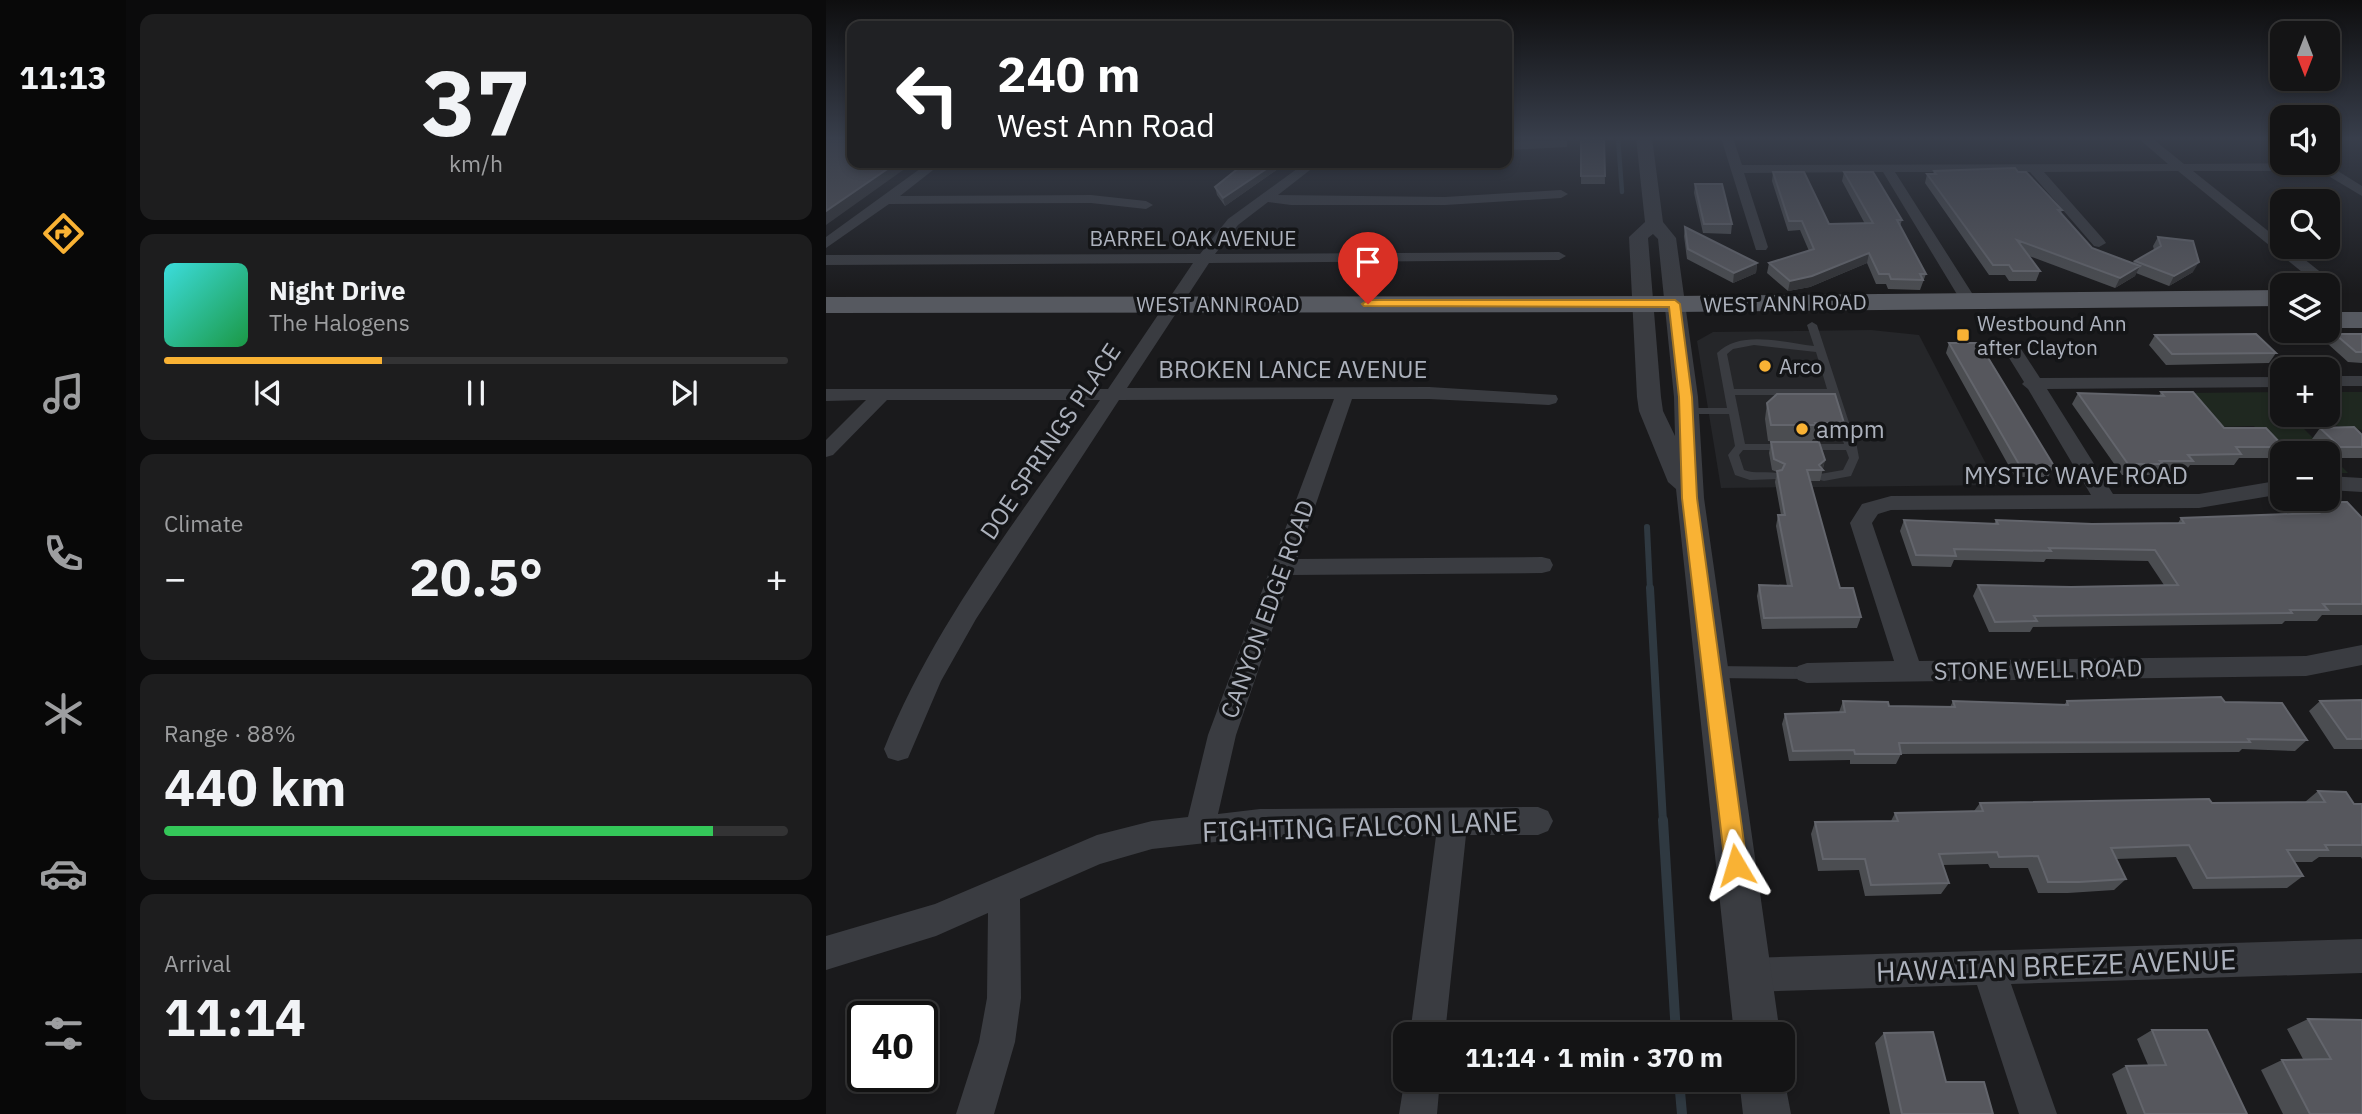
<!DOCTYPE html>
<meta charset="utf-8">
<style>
:root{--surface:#141415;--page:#1d1d1e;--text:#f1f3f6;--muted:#9d9ea0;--line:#333334;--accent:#f9b234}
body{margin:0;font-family:"IBM Plex Sans",sans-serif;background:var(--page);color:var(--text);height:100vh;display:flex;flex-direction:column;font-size:26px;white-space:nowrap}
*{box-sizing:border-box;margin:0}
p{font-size:23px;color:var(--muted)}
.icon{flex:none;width:38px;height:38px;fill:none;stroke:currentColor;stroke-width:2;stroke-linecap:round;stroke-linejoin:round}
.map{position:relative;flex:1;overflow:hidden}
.details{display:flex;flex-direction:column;gap:14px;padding:14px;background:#0b0b0c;width:700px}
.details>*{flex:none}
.banner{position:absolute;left:21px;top:21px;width:665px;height:147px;border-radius:14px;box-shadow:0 4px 10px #0003,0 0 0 2px var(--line);background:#202124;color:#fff;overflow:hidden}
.needle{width:46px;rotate:180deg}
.tools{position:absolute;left:1444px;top:21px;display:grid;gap:14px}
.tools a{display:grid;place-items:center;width:70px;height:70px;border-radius:14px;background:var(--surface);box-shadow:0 4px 10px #0003,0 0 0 2px var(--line);font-size:35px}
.speed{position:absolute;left:21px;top:1001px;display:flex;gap:14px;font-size:35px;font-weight:700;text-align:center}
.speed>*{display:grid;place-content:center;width:91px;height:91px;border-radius:50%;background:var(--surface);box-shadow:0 4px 10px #0003,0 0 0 2px var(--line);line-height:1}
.speed .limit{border:4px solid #111;border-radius:10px;background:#fff;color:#111}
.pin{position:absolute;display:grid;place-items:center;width:60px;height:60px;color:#fff;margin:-72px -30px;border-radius:50% 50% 50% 0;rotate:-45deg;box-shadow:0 0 7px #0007}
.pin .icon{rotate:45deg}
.me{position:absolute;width:77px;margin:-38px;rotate:353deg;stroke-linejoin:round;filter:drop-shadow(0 0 5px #0008)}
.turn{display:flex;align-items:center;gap:24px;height:147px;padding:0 35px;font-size:32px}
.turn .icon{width:91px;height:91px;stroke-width:2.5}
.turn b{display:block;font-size:49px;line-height:60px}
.big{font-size:52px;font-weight:700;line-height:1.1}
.details .card{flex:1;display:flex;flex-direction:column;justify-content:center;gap:10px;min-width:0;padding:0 24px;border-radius:14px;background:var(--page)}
.details .dial{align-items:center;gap:0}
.dial b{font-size:91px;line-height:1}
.song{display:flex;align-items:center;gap:21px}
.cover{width:84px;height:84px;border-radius:10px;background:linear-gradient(135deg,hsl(180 70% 55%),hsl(140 70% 35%))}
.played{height:7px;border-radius:4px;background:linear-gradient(90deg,var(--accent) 35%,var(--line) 35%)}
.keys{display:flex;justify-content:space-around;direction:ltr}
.heat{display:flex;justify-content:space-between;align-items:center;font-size:38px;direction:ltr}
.charge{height:10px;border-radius:5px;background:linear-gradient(90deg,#34c759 88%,var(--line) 0)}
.trip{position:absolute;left:567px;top:1022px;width:402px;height:70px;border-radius:14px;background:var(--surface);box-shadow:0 4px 10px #0003,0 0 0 2px var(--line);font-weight:700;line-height:70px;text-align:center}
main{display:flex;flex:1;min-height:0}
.tabs{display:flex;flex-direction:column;width:126px;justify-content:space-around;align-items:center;background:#080808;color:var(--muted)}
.tabs .icon{width:49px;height:49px}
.tabs .current{color:var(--accent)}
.tabs b{font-size:32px;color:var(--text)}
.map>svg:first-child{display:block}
</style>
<main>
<nav class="tabs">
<b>11:13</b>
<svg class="icon current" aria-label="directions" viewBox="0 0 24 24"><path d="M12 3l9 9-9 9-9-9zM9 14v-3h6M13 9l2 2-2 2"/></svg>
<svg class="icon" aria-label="music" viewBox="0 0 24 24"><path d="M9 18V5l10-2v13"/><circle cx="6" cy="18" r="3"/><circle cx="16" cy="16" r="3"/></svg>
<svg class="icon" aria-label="phone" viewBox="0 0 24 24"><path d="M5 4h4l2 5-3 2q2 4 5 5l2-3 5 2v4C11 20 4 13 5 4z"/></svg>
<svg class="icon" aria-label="climate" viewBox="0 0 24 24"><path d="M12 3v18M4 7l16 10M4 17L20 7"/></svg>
<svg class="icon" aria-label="car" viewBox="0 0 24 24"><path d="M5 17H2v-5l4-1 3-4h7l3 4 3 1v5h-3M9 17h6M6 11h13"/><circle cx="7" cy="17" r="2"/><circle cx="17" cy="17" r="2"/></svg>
<svg class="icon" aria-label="filters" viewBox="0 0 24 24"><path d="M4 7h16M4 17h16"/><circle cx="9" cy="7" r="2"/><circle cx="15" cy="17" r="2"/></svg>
</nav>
<section class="details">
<div class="card dial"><b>37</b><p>km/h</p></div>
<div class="card">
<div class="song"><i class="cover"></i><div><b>Night Drive</b><p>The Halogens</p></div></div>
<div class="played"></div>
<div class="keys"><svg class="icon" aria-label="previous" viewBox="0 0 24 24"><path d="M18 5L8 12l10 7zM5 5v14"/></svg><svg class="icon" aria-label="pause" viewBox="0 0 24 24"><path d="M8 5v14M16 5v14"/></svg><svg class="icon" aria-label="next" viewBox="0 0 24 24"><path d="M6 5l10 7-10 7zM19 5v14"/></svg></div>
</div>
<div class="card"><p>Climate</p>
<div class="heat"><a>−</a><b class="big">20.5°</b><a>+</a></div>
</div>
<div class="card"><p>Range · 88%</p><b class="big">440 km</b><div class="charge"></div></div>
<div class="card"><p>Arrival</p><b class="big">11:14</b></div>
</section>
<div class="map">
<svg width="1536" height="1114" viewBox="0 0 1536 1114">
<rect width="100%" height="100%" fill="#1a1a1c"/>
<path fill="#252629" d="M1045,330l48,5 78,150 -276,3 -24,-147 16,-9z"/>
<path fill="#1f2820" d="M1456,392v23h46v-23h34v38l-41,-7 -22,1 49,49h-20v-20h-46v5l-28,-32 -41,1 -29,-34z"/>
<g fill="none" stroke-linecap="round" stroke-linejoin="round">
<path stroke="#2f3941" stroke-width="4.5" d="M792,138l4,54"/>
<path stroke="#2f3941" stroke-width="6" d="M821,527l3,62"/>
<path stroke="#2f3941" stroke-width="8" d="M824,588l13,234"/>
<path stroke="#2f3941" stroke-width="10" d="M837,820l13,214
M853,1080l3,34"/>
<path fill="#3a3c41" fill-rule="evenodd" d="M986,322l5,3 40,122 2,11 -8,18 -27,5 -4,-1 -2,-3 2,-3 23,-4 6,-12 -3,-8h-42l-5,-3 5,-3h40l-15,-49h-94l10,49h41l5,3 -5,3h-43l-4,5 5,15c11,4 22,1 34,3l2,3 -2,3 -28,1 -15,-5 -7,-20 7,-9 -6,-32h-43l-5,-3 5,-3h41l-10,-55c24,-24 67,-10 97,-7l-7,-21zM928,345l62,7 11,37h-93l-7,-35 6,-5z
M887,666l94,1 5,2 2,4 -2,4 -5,2 -94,-1 -5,-2 -2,-4 2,-4z"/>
<path fill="#3a3c41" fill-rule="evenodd" d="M895,138h12l9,27 426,-1 -30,-26h14l32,26 141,-1 37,23v10l-42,-25h-127l89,71v5h7l44,35 2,3 -7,5v-5h-10l-140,-114 -134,1 60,68 2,3 -7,4 -5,-1 -64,-74h-135l82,129 -8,5 -8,-5 -78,-129 -139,1 24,74 -2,3h-10z
M1448,138h8v6z
M737,140l4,1v6l-60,3v-8z
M102,163h14l-42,33 191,-1 55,6 7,4 -7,4 -55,-6 -202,1 -63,44v-11z
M479,163h14l-41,32 167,2 116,-7 7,4 -7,4 -116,7h-154l-23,-3 -30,23 -23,29 344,-2 7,4 -7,4 -350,3 -82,125 302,-1 127,8 2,4 -2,4 -7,2 -120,-6h-77l-55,160 245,-2 8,2 3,6 -3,6 -8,2 -251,2 -55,160 -18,79 42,-5 278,-2 10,4 5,10 -5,10 -10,4h-72l-21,199h-35l26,-198 -176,1 -108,12 -52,15 -80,35 1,99 -6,44 -21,72h-38l23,-72 8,-44 1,-85 -52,23 -110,34v-34l109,-32 162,-69 55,-14 36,-4 20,-82 126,-336 -215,1 -143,219 -35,62 -33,77 -10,3 -10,-3 -4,-9c51,-127 139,-237 216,-349h-213l-54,55 -7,2v-17l40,-40 -40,1v-12h282l85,-126 -367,2v-10l374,-1 28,-35z
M1189,348l6,1 19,29 242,-1v10l-235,2 66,105h86l83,-14v14l-83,14 -308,2 -13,4 -6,9 47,138 387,-5 56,-11v20l-56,11 -499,7 -9,-3 -4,-7 4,-7 9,-3 87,-2 -44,-138 12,-19 29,-8 200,-1 -63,-106 -6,-5 2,-2 -18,-29z
M1502,376h34v10h-34z
M1502,476l34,2v14l-34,-2z
M1536,939v34l-351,11 46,130h-38l-42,-129 -228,7 -12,-5 -5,-12 5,-12 12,-5z
M579,1077v3h35l-3,34h-38z"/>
<path fill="#3a3c41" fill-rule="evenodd" d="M810,138h16l11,84 13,16 22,159 6,101 76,536h-46l-58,-545 -8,-7 -29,-71 -2,-14 -8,-160 16,-15zM827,234l5,5 16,158 1,39 -12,-25 -2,-14 -13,-159z
M957,1072l8,42h-48l-4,-34h44z"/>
<path fill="#565960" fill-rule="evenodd" d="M1456,290v16l-607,6 -849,1v-16l849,-1z
M1502,312h34v16h-34z"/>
</g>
<path fill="#4b4d51" d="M755,138h23l1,46h-24z
M419,163h40v1l-60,42 -8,-11 -2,-8z
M1108,171l128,39 -1,3 31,35 41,15 2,-2 19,-11 -1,-4 5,-9 35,35 -24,14 -33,-13 -1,3 -20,12 -86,-32 11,15 -4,10h-27l-4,-6h-16l-64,-92 2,-9h6z
M947,172l56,52h36l-23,-43 2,-9 58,48 -2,6 26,48 -6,16 -32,-1 -2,-5h-10l-9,-21 -57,24 -22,4 -21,-18 2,-10 40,-12 -9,-21 -12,1 -16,-50z
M869,184l37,40 -1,10 -28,-1 -9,-40z
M859,227l72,36 -1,10 -23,10 -46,-24 -3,-23z
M1509,334h27v29l-14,-1 -20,-18z
M1329,335l121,18 -7,10 -103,2 -17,-20z
M1123,343l105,123 -6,11h-33l-69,-124z
M1335,392l63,36 60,19 -9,11h-36l-5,7h-44l-5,7h-27l-2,3h-34l-50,-71 6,-11 81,3z
M941,403l77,20 -4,16h-27l-1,2h-44l-3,-22z
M1494,428l42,7v23h-30l-20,-19z
M945,442l54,18 -5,21h-10l30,107 21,29 -4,11 -95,1 -5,-33 2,-11 28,1 -11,-60 2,-11h3l-6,-33 2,-10 -5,-2 -3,-17z
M1484,502l52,16v97h-40l-5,6h-32l-3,3 -249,3 -3,5h-41l-16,-36 5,-11 93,2 93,-2 -16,-24 -102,-2 -2,3 -90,-2 -3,7 -39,-1 -12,-35 4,-11 90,4 2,-4 96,4 86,-1 3,-5 120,-5z
M1536,700v49h-28l-25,-38 11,-10z
M1017,701l46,5 61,1 3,-6 111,4 3,-4 158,1 82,38 -12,11 -53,-2 -3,3 -338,2 -5,10h-46v-4l-61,1 -7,-37 3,-10 54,-2z
M1492,791l36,13h8v55l-1,-2h-42l-7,5h-18l9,14 -16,12 -94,1 -17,-32 -60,2 10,20 -12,11 -46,3h-30l-10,-25h-38l-2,-4 -45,1 6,18 -8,11 -76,2 -6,-26 -41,1 -7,-37 4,-12 76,-1 4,-8 79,-2 6,-8h232l93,-1z
M1482,1019l54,95h-79l-22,-44 21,-10 21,-1 -16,-30z
M1326,1030l95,84h-120l-15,-40 14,-8 22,-1 -11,-26z
M1058,1033l62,49 47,32h-103l-15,-71z"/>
<path fill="#333437" d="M70,163h17l-87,62v-14z
M449,163h10v1l-60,42 -2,-8z
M1043,253l-2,10 -57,24 -22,4 2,-10z
M1373,262l-6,10 -24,14 5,-10z
M931,263l-1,10 -23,10 1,-10z
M1314,266l-5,10 -20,12 5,-10z
M999,460l-3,11 -3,-6z"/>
<path fill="#56575d" stroke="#63656c" stroke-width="2" d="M0,138h26v25h44l-70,48z
M755,138h23l1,38h-24z
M419,163h30l-52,35 -8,-11z
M1189,168l3,4h8l36,38h-4l34,38 48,18 -20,12 -103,-38 23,31h-27l-4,-6h-16l-66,-91h9l-2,-3z
M947,172h31l25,52 44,-1 -29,-51h29l29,48h-5l29,54h-6l3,6 -32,-1 -2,-5h-10l-10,-21 -57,23 -22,5 -21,-18 45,-14 -12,-28h-13z
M869,184h27l10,40h-28z
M859,227l72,36 -23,10 -46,-24z
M1332,237l35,4 6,21 -25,14 -39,-15 26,-15z
M1430,334l20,19 -104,1 -17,-19z
M1509,334h27v18h-6z
M1123,343h30l75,123h-34z
M1335,392h32l31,36h42l18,19h-48l5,7 -53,1 5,6h-33l3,3h-35l-50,-71 86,3z
M951,394h58l9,29h-29l1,2h-45l-4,-22z
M1528,427l8,8v12h-22l-20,-19z
M945,442h48l6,18 -6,5 4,5h-16l33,118h13l8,29 -97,1 -5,-33 33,1 -14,-71h7l-8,-44 5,-1 3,-6 -11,-5z
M1484,502h37l15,16v86h-39l5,6h-38l2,3 -258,3 3,5 -42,1 -17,-37 93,2 107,-2 -23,-35 -106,-2 2,3 -97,-2 2,7 -40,-1 -12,-35 94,4 -2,-4 96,4 92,-1 -3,-5 138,-5z
M1395,697l4,5 57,1 25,37 -59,-1 2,3 -351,1 2,11h-46l-1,-4 -61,1 -8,-37 60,-2 -2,-11 45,1 1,4 66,1 -2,-6 115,4 -1,-4z
M1536,700v39h-15l-27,-38z
M1492,791l28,1 8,12h8v41h-37l3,5h-41l16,26 -96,2 -18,-33 -78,3 15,31 -47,3h-31l-10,-26 -39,1 -2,-5 -58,2 10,29 -78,2 -6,-26h-42l-8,-37 83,-1 -3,-8 88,-2 -3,-8 229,-4 3,4 113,-1z
M1482,1019l54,1v94h-52l-28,-54 49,-1z
M1326,1030h55l40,84h-102l-19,-48 40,-1z
M1107,1032l13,50h38l9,32h-91l-18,-81z"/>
<linearGradient id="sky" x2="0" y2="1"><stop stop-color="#0e0e0f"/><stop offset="0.47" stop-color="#383e4b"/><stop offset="1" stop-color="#383e4b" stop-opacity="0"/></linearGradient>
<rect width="1536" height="294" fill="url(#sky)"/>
<path fill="#f9b234" stroke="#a27422" stroke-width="2" d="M542,300h307l5,4 12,93 5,101 50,367 -3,7 -8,3 -8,-3 -3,-7 -43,-367 -3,-101 -10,-90 -305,-1 -2,-2z"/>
<g fill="#f9b234" stroke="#141517" stroke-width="2.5">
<rect x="1130" y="328" width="14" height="14" rx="3.5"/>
<circle cx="939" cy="366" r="7"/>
<circle cx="976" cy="429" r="7"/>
</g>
<g text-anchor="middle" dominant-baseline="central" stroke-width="7" stroke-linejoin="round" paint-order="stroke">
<g font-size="21" fill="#acb1bc" stroke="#141517">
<text x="367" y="238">BARREL OAK AVENUE</text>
<text transform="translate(959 303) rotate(-1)">WEST ANN ROAD</text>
<text x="392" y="304">WEST ANN ROAD</text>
</g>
<g font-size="21" fill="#acb1bc" stroke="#141517" text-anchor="start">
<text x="1151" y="323">Westbound Ann<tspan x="1151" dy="24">after Clayton</tspan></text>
<text x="953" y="366">Arco</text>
</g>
<g font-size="24" fill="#acb1bc" stroke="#141517">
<text x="467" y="369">BROKEN LANCE AVENUE</text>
<text transform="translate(224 441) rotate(-56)">DOE SPRINGS PLACE</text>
<text x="1250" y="475">MYSTIC WAVE ROAD</text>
<text transform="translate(441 609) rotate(-70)">CANYON EDGE ROAD</text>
<text transform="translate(1212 669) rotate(-1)">STONE WELL ROAD</text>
</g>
<g font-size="24" fill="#acb1bc" stroke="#141517" text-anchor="start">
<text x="990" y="429">ampm</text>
</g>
<g font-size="28" fill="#acb1bc" stroke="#141517">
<text transform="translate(534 826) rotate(-2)">FIGHTING FALCON LANE</text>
<text transform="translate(1230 965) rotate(-2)">HAWAIIAN BREEZE AVENUE</text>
</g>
</g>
</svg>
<div class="tools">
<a><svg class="needle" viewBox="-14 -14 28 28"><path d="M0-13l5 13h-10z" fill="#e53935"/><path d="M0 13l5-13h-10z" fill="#9d9ea0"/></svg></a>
<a><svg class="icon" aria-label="sound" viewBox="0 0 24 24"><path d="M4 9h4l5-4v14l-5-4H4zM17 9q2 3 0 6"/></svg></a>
<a><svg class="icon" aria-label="search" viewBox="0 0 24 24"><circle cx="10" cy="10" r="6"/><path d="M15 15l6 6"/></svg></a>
<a><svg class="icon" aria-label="layers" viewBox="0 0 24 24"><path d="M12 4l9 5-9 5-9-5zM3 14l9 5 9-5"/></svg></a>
<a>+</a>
<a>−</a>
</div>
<div class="speed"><div class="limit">40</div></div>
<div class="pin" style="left:542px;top:304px;background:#d93025"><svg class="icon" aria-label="arrive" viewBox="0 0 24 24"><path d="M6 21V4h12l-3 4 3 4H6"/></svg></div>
<svg class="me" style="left:910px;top:865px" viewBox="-20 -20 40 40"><path d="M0-17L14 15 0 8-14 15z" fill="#f9b234" stroke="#fff" stroke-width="4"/></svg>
<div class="trip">11:14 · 1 min · 370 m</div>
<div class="banner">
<div class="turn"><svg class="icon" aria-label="left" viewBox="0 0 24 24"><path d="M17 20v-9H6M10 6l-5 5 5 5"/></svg><div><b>240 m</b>West Ann Road</div></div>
</div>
</div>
</main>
